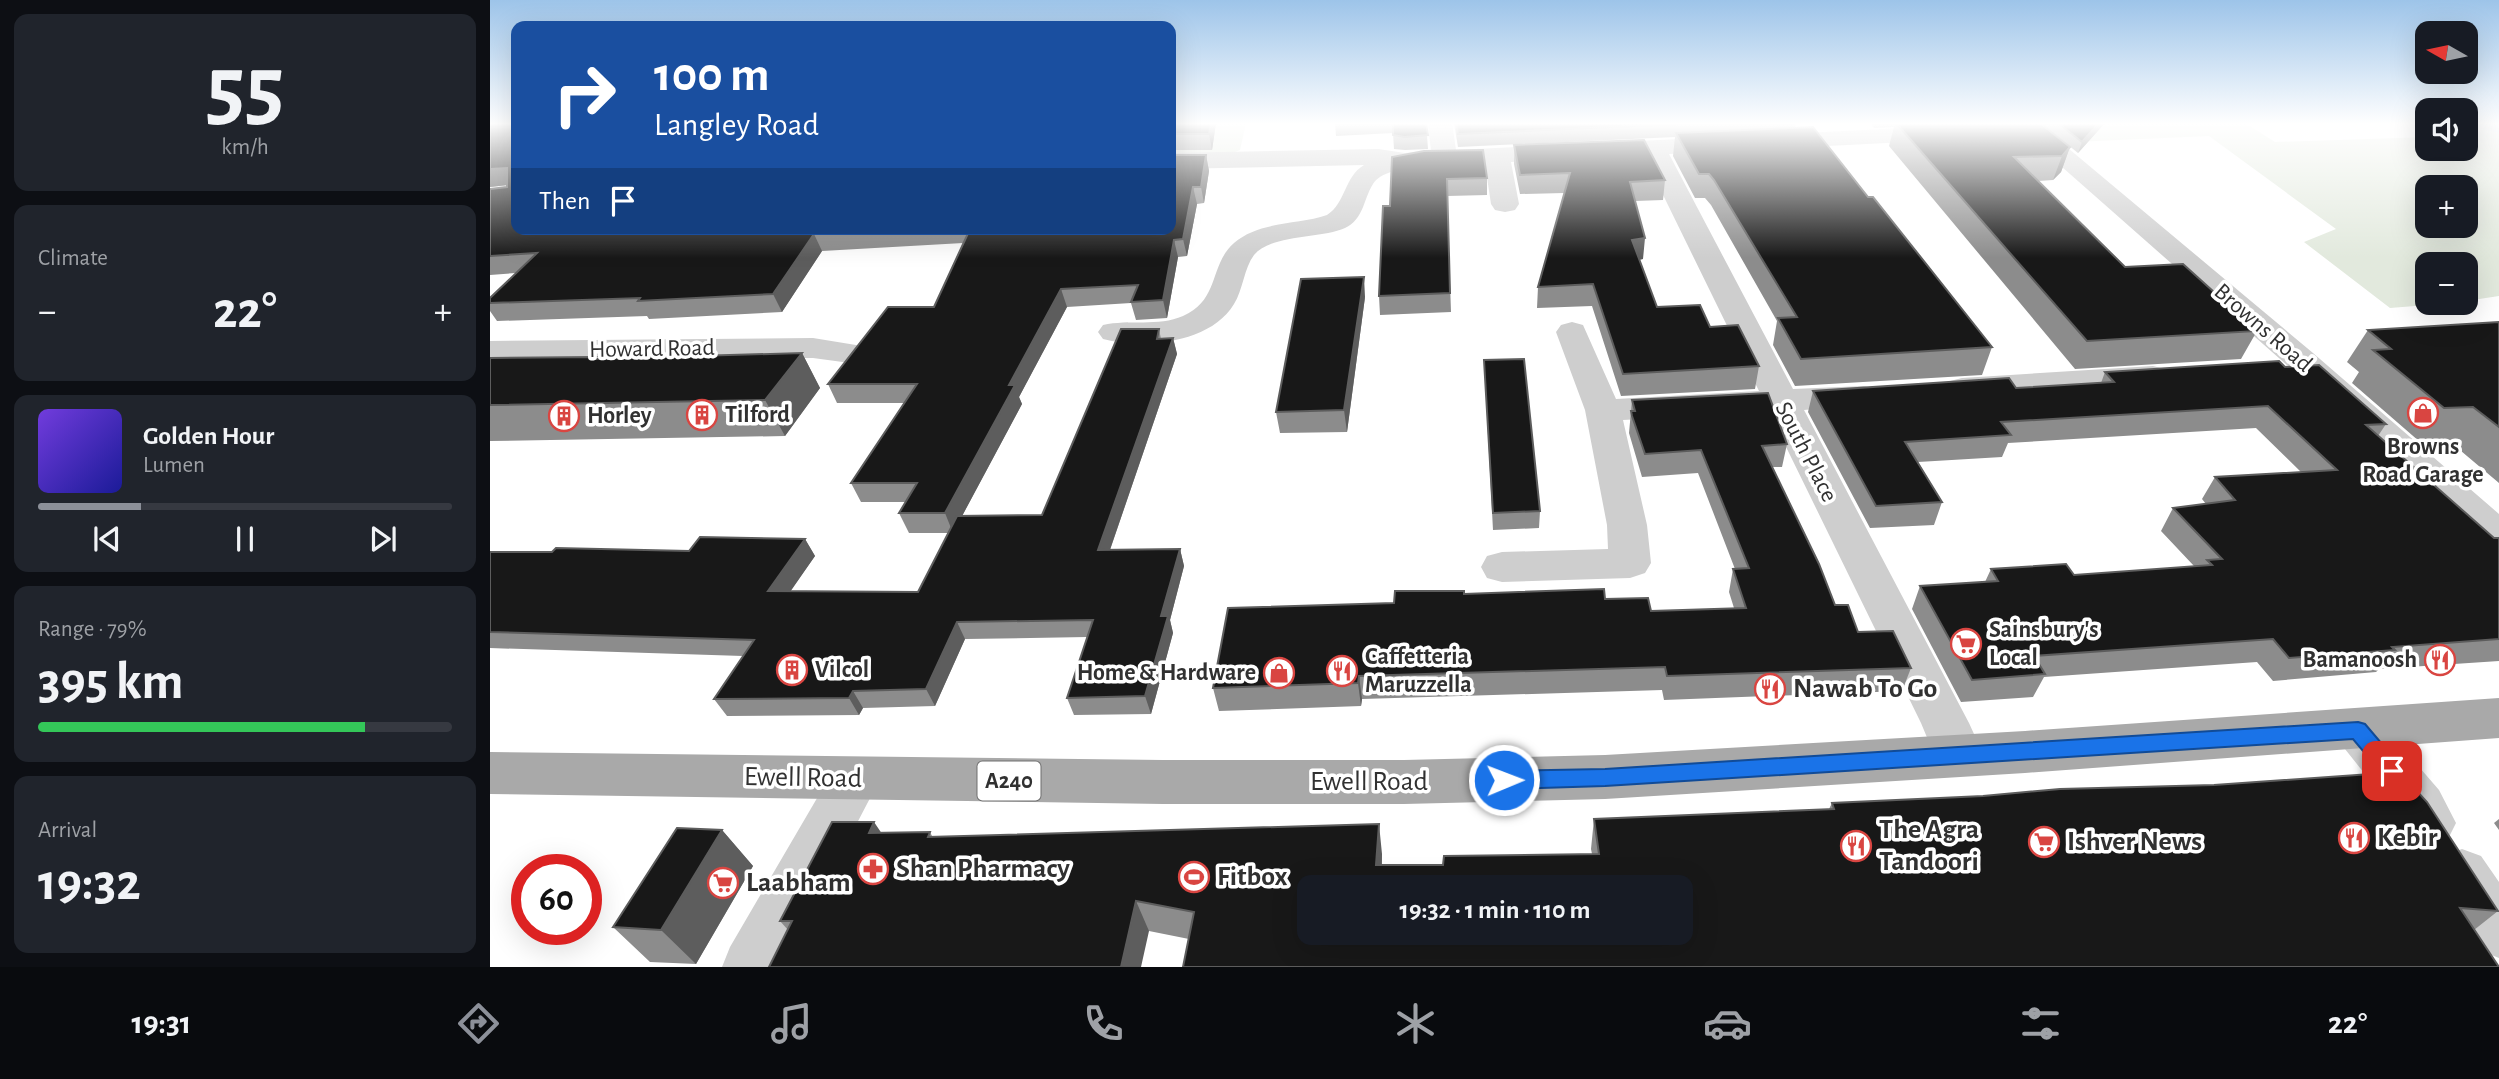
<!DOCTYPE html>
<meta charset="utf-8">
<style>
:root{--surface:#171b24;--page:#20242c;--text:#f1f3f6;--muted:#9ea1a6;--line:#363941;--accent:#8c9099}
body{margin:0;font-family:"Alegreya Sans",sans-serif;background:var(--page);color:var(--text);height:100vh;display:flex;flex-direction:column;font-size:26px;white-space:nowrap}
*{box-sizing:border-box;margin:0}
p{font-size:23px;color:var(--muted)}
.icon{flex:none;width:38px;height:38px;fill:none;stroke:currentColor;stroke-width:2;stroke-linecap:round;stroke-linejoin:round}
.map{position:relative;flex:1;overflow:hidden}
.side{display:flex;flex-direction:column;gap:14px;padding:14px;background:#0d0f14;width:490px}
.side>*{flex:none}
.banner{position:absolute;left:21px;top:21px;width:665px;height:214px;border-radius:14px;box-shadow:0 7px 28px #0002;background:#1a4fa0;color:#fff;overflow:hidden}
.needle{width:46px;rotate:279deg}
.buttons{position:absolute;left:1925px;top:21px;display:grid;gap:14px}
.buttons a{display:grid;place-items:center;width:63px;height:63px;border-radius:14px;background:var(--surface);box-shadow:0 7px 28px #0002;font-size:35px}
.speed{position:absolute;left:21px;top:854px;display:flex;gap:14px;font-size:35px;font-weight:700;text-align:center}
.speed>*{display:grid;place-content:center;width:91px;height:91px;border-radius:50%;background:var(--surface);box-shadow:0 7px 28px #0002;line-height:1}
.speed .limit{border:10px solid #d22;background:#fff;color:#111}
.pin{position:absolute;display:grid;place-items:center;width:60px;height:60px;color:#fff;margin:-30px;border-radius:14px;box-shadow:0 4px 10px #0006}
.me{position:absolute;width:77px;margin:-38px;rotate:89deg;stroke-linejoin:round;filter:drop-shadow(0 0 5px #0008)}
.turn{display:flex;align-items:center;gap:24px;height:147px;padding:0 28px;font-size:32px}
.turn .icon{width:91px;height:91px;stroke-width:2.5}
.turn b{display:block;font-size:49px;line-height:60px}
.then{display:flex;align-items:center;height:66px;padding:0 28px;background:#0003;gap:14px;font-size:26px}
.big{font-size:52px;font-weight:600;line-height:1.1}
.side .card{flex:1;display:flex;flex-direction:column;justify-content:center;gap:10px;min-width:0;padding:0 24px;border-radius:14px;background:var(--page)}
.side .dial{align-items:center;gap:0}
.dial b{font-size:91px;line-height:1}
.song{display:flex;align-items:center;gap:21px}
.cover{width:84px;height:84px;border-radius:10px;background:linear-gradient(135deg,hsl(260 70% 55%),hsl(240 70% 35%))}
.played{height:7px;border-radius:4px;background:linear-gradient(90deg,var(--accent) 25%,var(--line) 25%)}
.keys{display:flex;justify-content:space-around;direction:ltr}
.heat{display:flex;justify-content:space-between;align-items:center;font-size:38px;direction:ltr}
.charge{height:10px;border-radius:5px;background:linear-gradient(90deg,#34c759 79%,var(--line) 0)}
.trip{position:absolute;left:807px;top:875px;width:396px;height:70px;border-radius:14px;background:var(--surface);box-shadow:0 7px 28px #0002;font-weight:600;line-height:70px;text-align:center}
.menu{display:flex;height:112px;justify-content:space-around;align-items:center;background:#090b0e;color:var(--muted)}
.menu .icon{width:49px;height:49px}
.menu .selected{color:var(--accent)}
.menu b{font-size:32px;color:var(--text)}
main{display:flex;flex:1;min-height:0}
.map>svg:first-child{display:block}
</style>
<main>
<section class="side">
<div class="card dial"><b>55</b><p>km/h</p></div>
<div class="card"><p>Climate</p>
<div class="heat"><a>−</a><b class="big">22°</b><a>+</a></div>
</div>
<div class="card">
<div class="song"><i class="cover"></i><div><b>Golden Hour</b><p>Lumen</p></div></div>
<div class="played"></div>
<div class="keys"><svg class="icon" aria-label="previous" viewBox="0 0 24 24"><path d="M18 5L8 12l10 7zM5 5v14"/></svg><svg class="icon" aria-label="pause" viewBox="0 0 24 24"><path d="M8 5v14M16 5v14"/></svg><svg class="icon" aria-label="next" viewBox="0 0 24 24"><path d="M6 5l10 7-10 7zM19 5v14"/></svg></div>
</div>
<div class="card"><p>Range · 79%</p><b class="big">395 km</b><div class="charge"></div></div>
<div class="card"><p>Arrival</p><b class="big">19:32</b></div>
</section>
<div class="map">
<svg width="2009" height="967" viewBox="0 0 2009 967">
<rect width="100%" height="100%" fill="#fff"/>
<path fill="#e2e9dd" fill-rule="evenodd" d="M681,123h75l-6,27 -18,7h-51z
M1581,123h174l30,19 152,-5v12h39v-26h33v173l-33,5v-37h-39v39h25l-62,5 -86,-66 32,-13 -127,-93 -136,6zM1937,187h39v39h-39z"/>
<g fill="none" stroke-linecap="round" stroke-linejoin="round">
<path stroke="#ceddea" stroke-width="9" d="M1985,123l24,5"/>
<path fill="#cecece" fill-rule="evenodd" d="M938,123h24l4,27 489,-24 9,2 3,5 -3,5 -9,2 -276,14 124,235 71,-3 12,3 5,7 -5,7 -72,7 165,313 15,33 -7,15 -18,6 -18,-6 -20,-48 -152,-311 -146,8 24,105 4,38 -6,10 -15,5 -128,4 -15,-4 -6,-11 6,-11 15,-4 106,-3 -1,-24 -22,-115 -29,-78 5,-7 11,-3 11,3 33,74 143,-8 -115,-235 -133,6 8,42 -4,6 -10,2 -10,-2 -4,-6 -6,-40c-25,1 -98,-3 -112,20 -10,16 -9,35 -28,44 -25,11 -73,6 -91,27 -10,13 -11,35 -20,49 -24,40 -91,45 -131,35l-5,-7 5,-7c26,-6 55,2 80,-9 37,-16 26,-51 51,-73 25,-22 64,-18 93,-28 19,-12 17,-38 37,-50l-193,4v-16l207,-4 27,4 26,-2z
M1522,123h26l275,230 186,161v36l-14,-4 -196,-179z
M323,338l49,8 5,7 -5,7 -12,3 -37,-5 -323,3v-20z
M1663,366l12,3 5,7 -5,7 -203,15 -12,-3 -5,-7 5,-7 12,-3z
M1868,710l17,6 64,74 17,33 -8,16 -18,7 -18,-7 -9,-17 -62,-78 -7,-14 7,-14z
M365,757l18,7 7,15 -98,188h-60l8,-20 107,-183z
M1972,849l19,7 18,26v76l-20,-8 -44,-76 8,-18z"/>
<path fill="#a9a9a9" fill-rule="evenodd" d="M2009,698v40l-474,35 -420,26 -201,5h-241l-673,-10v-42l673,8h241l201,-5 420,-24z"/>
</g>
<path fill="#8c8c8c" d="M0,123h26v106h655l35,-74 3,16 -5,32 -7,1 -10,52 -9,1 -11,61 -31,2 -5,-17 -64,4 -48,90 3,7 -60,112 80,-1 117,-186 2,10 12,-1 4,16 -67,196 70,-1 4,17 -14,54 3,13 -22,81 -77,1 -7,-17 20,-61 -122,2 -30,67 -72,2 -4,7 -132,1 -13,-17 29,-43 -253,-8v-96l199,-1 116,-12 10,17 -25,35 128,1 31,-59h-40l-10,-20 7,-11h-45l-10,-19 53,-80h-67l-9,-19 106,-77 29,-64 -141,8 -40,61 -133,7 -2,-3 -150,5 -7,-10v-13l26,-25 -26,2v-86l17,-2v-2l-17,2z
M681,123h45l-4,27h-41z
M845,123h91l2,26 -23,1 -11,-1 -1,-16 -57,3z
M964,123h342l-1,5 73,69 124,150 -10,28 -187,11 -22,-41 4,-24 -66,-116 -6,-7h-10l-22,-42 2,-19 -217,10z
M1380,123h170l30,24 -9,25 -8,8 -15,1 87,86 132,64 -16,28 -166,10 -186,-223 5,-19 -20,1z
M1551,123h64l-27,30z
M1024,145l151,35 -2,20 -28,1 8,58 -4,1 18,47 53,20 49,39 -4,23 -134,7 -29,-90 -55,2 1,-21 26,-94 -44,1 -6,-30z
M902,157l95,21v17l-40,1 4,116 -71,3 -1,-19 11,-90z
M875,297l-18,135 -67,1 -4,-21z
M2009,322v161l-51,-43 -28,2 -68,-59 7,-11 -12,-10 21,-32z
M312,353l18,35 -35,48 -295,5v-83l105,-1 1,2z
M994,360l56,151 -1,17 -46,2z
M1795,367l101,57 -8,12 116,102h5v123l-120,8 -3,3 -103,9 -16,-19 -213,15 -11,20 -72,5 -49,-93 8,-23 65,-4 6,-13 83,6 120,-9 -33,-35 12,-23 33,-4 -4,-5 13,-22 86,-5 -45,-44 -248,15 -6,14 -84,5 24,40 -8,23 -64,3 -62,-116 5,-21 203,-3 85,-5 4,-11z
M1142,400l155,44 -5,23h-10l63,138 23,27 53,36 -9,23 -238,9 -2,-10 -300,9 -1,7 -142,5 -6,-23 181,-85 70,-9 141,5 46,12 83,-3 -5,-16 4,-23h2l-37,-96 -56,4 -13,-44z
M1342,803l666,108 -24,19 -1285,9 -40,-8 -361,-1 -8,-9 102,-88 48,-1 2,4 450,18v11h61l149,-11 -1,-5 3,-30 235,-10z
M2009,819v11l-5,-7z
M232,830l31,36 -57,98 -46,-2 -37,-35z"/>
<path fill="#5d5d5d" d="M721,123h5l-4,27 -3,-16z
M1609,123h6l-27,30 4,-11z
M1580,147l-9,25 -8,8 9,-24z
M716,155l3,16 -5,32 -3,-16z
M17,168l9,16 -26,3v-18z
M703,187l4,17 -10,52 -4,-17z
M324,234l8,17 -40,61 -9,-18z
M1155,238l-2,21 -13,2 2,-21z
M684,240l4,17 -11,61 -4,-18z
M874,277l1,20 -18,135 -3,-22z
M571,289l6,18 -48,90 3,7 -69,129 -8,-20 64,-128z
M683,338l4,16 -73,213 -6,-17z
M312,353l18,35 -35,48 -20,-36z
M315,539l10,17 -36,52 -11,-17z
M690,549l4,17 -14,54 3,13 -22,81 -6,-18 16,-80z
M467,622l8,17 -30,67 -9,-17z
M869,676l3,23 -1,7 -3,-23z
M363,691l10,17 -4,7 -10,-17z
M384,822l21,31 -26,-20z
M889,824l3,30 -1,33 -5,-22z
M232,830l31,36 -57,98 -35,-34z
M646,901l13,30 -8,36h-20z"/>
<path fill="#181818" stroke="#5d5d5d" stroke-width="2" fill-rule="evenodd" d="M0,123h26v106h385l-87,5 -41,60 -135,7 2,-3 -150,5v-5l47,-45 -47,3v-67l17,-2v-19l-17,1z
M681,123h40l-2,11h-38z
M903,123h33l2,12 -24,2 -11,-2z
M966,123h245l-243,11z
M1406,123h144l30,24 -8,9 -48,1 111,110 58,-3 74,67 -170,10z
M1568,123h41l-17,19z
M1323,127l55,70h5l119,150 -191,12 -23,-41 19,-1 -83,-137 -5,-6h-10l-23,-41z
M1154,140l21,40 -35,2 15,56 -13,2 25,67 43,-2 10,22 28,-2 21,41 -136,8 -30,-90 -55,3 32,-114 -50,2 -6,-30z
M993,150l4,28 -40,1 3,114 -71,3 4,-90h7l2,-49 32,-6z
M681,155h35l-5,32h-8l-10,52 -9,1 -11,60 -32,2 7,-17 -77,4 -52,96h6l-70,128h-46l18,-30h-66l66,-99h-89l60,-77h46l36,-78h201z
M874,277l-20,133 -68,2 25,-133z
M2009,322v105l-26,-20 -29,1 -71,-58 18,-1 -23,-19z
M631,329h38l-2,10 16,-1 -75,212 82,-1 -19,67h7l-23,80 -78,2 26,-78 -136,2 -31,67 -73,2 -4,7 -135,1 40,-59 -264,-8v-80h62l4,-4 133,3 11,-14 105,2 -37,52 150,1 39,-76 85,-1z
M312,353l-37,47 -275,5v-47l105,-1 -3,2z
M1034,359l16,152 -47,2 -9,-153z
M1789,361l6,6 34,-2 67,59 -20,1 128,113h5v101l-107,8 3,3 -106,8 -16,-19 -239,17 11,18 -73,6 -52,-94 78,-5 -7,-12 75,-5 8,11 138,-10 -5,-5 15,-1 -49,-51 62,-8 -20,-23 122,-7 -69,-64 -267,16 10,13 -106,7 37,60 -66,4 -63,-115 196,-13 7,10 98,-6 -9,-10z
M1278,393l19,51 -25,2 57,118 16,41h13l10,27 35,-1 18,37 -244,8 -2,-9 -306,9 -1,7 -145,5 15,-80 166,-5 1,-12h69v3l140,-5 1,10 43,-1 3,13 95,-3 -13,-39 16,-1 -48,-118 -56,4 -13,-38 -1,-5h4l-3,-11z
M1881,774l27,6 18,10 11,12 71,109 -38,-3 39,59h-1316l11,-55 -58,-11 -15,66h-352l23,-46h-12l52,-99h42l-5,11 61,-1 -2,5 451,-13 -3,41h67l1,-9 155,-2 -5,-35 240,-10 -2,-6 151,-7 77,-7 154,-4zM819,887h371v46h-371z
M187,828l45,2 -61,100 -48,-3z"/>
<linearGradient id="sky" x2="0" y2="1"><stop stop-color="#9dc4e9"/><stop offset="0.48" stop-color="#fff"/><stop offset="1" stop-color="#fff" stop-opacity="0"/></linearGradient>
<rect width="2009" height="258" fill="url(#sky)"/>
<path fill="#1a73e8" stroke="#114b97" stroke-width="2" d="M1868,722l7,2 34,40 3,7 -3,6 -7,3 -7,-3 -32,-38 -748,47 -101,3 -7,-3 -3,-6 3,-7 7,-2 101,-2z"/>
<defs>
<g id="shop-ring" transform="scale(1.575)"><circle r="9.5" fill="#fff" stroke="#d94541" stroke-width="1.5"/><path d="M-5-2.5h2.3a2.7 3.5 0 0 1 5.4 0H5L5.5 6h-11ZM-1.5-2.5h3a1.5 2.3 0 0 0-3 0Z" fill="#d94541"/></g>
<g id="building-ring" transform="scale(1.575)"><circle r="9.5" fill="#fff" stroke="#d94541" stroke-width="1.5"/><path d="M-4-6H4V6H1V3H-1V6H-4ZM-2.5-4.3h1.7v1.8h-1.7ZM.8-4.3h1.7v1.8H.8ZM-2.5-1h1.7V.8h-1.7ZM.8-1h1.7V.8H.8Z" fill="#d94541"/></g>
<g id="supermarket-ring" transform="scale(1.575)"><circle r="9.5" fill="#fff" stroke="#d94541" stroke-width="1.5"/><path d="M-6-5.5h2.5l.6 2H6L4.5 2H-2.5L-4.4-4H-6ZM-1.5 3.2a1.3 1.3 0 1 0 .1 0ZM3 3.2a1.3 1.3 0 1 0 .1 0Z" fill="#d94541"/></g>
<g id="restaurant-ring" transform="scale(1.575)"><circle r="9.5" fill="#fff" stroke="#d94541" stroke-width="1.5"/><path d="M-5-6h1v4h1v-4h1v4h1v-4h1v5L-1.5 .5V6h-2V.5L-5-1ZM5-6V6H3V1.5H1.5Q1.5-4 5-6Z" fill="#d94541"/></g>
<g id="pharmacy-ring" transform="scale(1.575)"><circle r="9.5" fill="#fff" stroke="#d94541" stroke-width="1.5"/><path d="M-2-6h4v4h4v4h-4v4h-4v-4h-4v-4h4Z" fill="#d94541"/></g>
<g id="stadium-ring" transform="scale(1.575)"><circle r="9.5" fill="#fff" stroke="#d94541" stroke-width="1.5"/><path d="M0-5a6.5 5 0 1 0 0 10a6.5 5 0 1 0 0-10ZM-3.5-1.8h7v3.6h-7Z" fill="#d94541"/></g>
</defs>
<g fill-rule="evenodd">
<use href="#shop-ring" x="1933" y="413"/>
<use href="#building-ring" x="212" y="415"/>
<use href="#building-ring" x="74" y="416"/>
<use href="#supermarket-ring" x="1476" y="644"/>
<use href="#restaurant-ring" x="1950" y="660"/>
<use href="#building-ring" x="302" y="670"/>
<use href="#restaurant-ring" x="852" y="671"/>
<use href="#shop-ring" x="789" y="673"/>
<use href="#restaurant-ring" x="1280" y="689"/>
<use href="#restaurant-ring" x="1864" y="838"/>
<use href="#supermarket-ring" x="1554" y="842"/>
<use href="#restaurant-ring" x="1366" y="846"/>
<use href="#pharmacy-ring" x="383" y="869"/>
<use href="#stadium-ring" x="704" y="877"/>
<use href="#supermarket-ring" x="233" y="883"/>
</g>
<g text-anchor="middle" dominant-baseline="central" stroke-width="7" stroke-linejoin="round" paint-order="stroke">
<rect fill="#fff" stroke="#6f6f6f" stroke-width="2" x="487.5" y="761.5" width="63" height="39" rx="5"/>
<g font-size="23" font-weight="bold" fill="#313131">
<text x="519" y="781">A240</text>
</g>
<g font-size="24" fill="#313131" stroke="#fff">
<text transform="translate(1773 328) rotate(41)">Browns Road</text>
<text transform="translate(162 349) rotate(-1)">Howard Road</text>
<text transform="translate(1316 452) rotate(63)">South Place</text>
</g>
<g font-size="24" font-weight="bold" fill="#313131" stroke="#fff" text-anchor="start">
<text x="235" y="415">Tilford</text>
<text x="97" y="416">Horley</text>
<text x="1933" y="447" text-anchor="middle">Browns<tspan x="1933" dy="28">Road Garage</tspan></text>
<text x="1499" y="630">Sainsbury's<tspan x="1499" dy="28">Local</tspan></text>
<text x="875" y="657">Caffetteria<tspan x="875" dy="28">Maruzzella</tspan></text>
<text x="1927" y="660" text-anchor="end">Bamanoosh</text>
<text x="325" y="670">Vilcol</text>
<text x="766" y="673" text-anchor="end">Home &amp; Hardware</text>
</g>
<g font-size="28" font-weight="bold" fill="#313131" stroke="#fff" text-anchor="start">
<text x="1303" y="689">Nawab To Go</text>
<text x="1389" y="830">The Agra<tspan x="1389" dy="32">Tandoori</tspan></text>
<text x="1887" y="838">Kebir</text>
<text x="1577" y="842">Ishver News</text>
<text x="406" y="869">Shan Pharmacy</text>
<text x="727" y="877">Fitbox</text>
<text x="256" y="883">Laabham</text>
</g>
<g font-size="28" fill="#313131" stroke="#fff">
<text transform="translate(313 778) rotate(1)">Ewell Road</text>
<text x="879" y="782">Ewell Road</text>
</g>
</g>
</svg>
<div class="buttons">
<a><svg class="needle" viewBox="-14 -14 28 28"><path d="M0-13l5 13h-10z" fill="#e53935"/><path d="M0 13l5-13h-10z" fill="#9ea1a6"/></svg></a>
<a><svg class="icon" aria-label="sound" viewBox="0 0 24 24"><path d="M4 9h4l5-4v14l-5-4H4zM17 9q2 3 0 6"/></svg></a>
<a>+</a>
<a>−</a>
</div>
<div class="speed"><div class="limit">60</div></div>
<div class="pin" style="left:1902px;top:771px;background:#d93025"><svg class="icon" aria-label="arrive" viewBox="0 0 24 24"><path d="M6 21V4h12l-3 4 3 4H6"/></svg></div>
<svg class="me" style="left:1014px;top:780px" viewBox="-20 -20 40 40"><circle r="17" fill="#1a73e8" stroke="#fff" stroke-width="3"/><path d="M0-11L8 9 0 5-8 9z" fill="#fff"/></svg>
<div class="trip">19:32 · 1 min · 110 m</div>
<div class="banner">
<div class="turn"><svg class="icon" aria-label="right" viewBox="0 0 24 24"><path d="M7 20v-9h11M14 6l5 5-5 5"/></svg><div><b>100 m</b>Langley Road</div></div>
<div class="then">Then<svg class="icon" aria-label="arrive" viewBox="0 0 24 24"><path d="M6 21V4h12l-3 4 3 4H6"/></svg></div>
</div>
</div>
</main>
<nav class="menu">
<b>19:31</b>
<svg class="icon selected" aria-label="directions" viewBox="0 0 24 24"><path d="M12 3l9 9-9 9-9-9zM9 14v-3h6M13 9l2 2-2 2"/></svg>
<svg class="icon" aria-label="music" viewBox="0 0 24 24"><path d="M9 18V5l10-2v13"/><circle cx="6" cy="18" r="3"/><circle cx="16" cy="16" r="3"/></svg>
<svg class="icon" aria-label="phone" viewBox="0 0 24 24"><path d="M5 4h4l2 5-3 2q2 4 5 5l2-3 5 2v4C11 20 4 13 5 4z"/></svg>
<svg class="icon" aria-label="climate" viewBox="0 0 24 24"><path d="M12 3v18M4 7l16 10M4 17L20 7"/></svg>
<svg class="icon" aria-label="car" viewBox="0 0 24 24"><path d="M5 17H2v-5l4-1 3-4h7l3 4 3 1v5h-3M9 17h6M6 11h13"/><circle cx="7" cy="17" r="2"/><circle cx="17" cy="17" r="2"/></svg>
<svg class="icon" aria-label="filters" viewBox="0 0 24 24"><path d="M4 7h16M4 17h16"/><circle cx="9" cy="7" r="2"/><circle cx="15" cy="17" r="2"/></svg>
<b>22°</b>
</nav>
